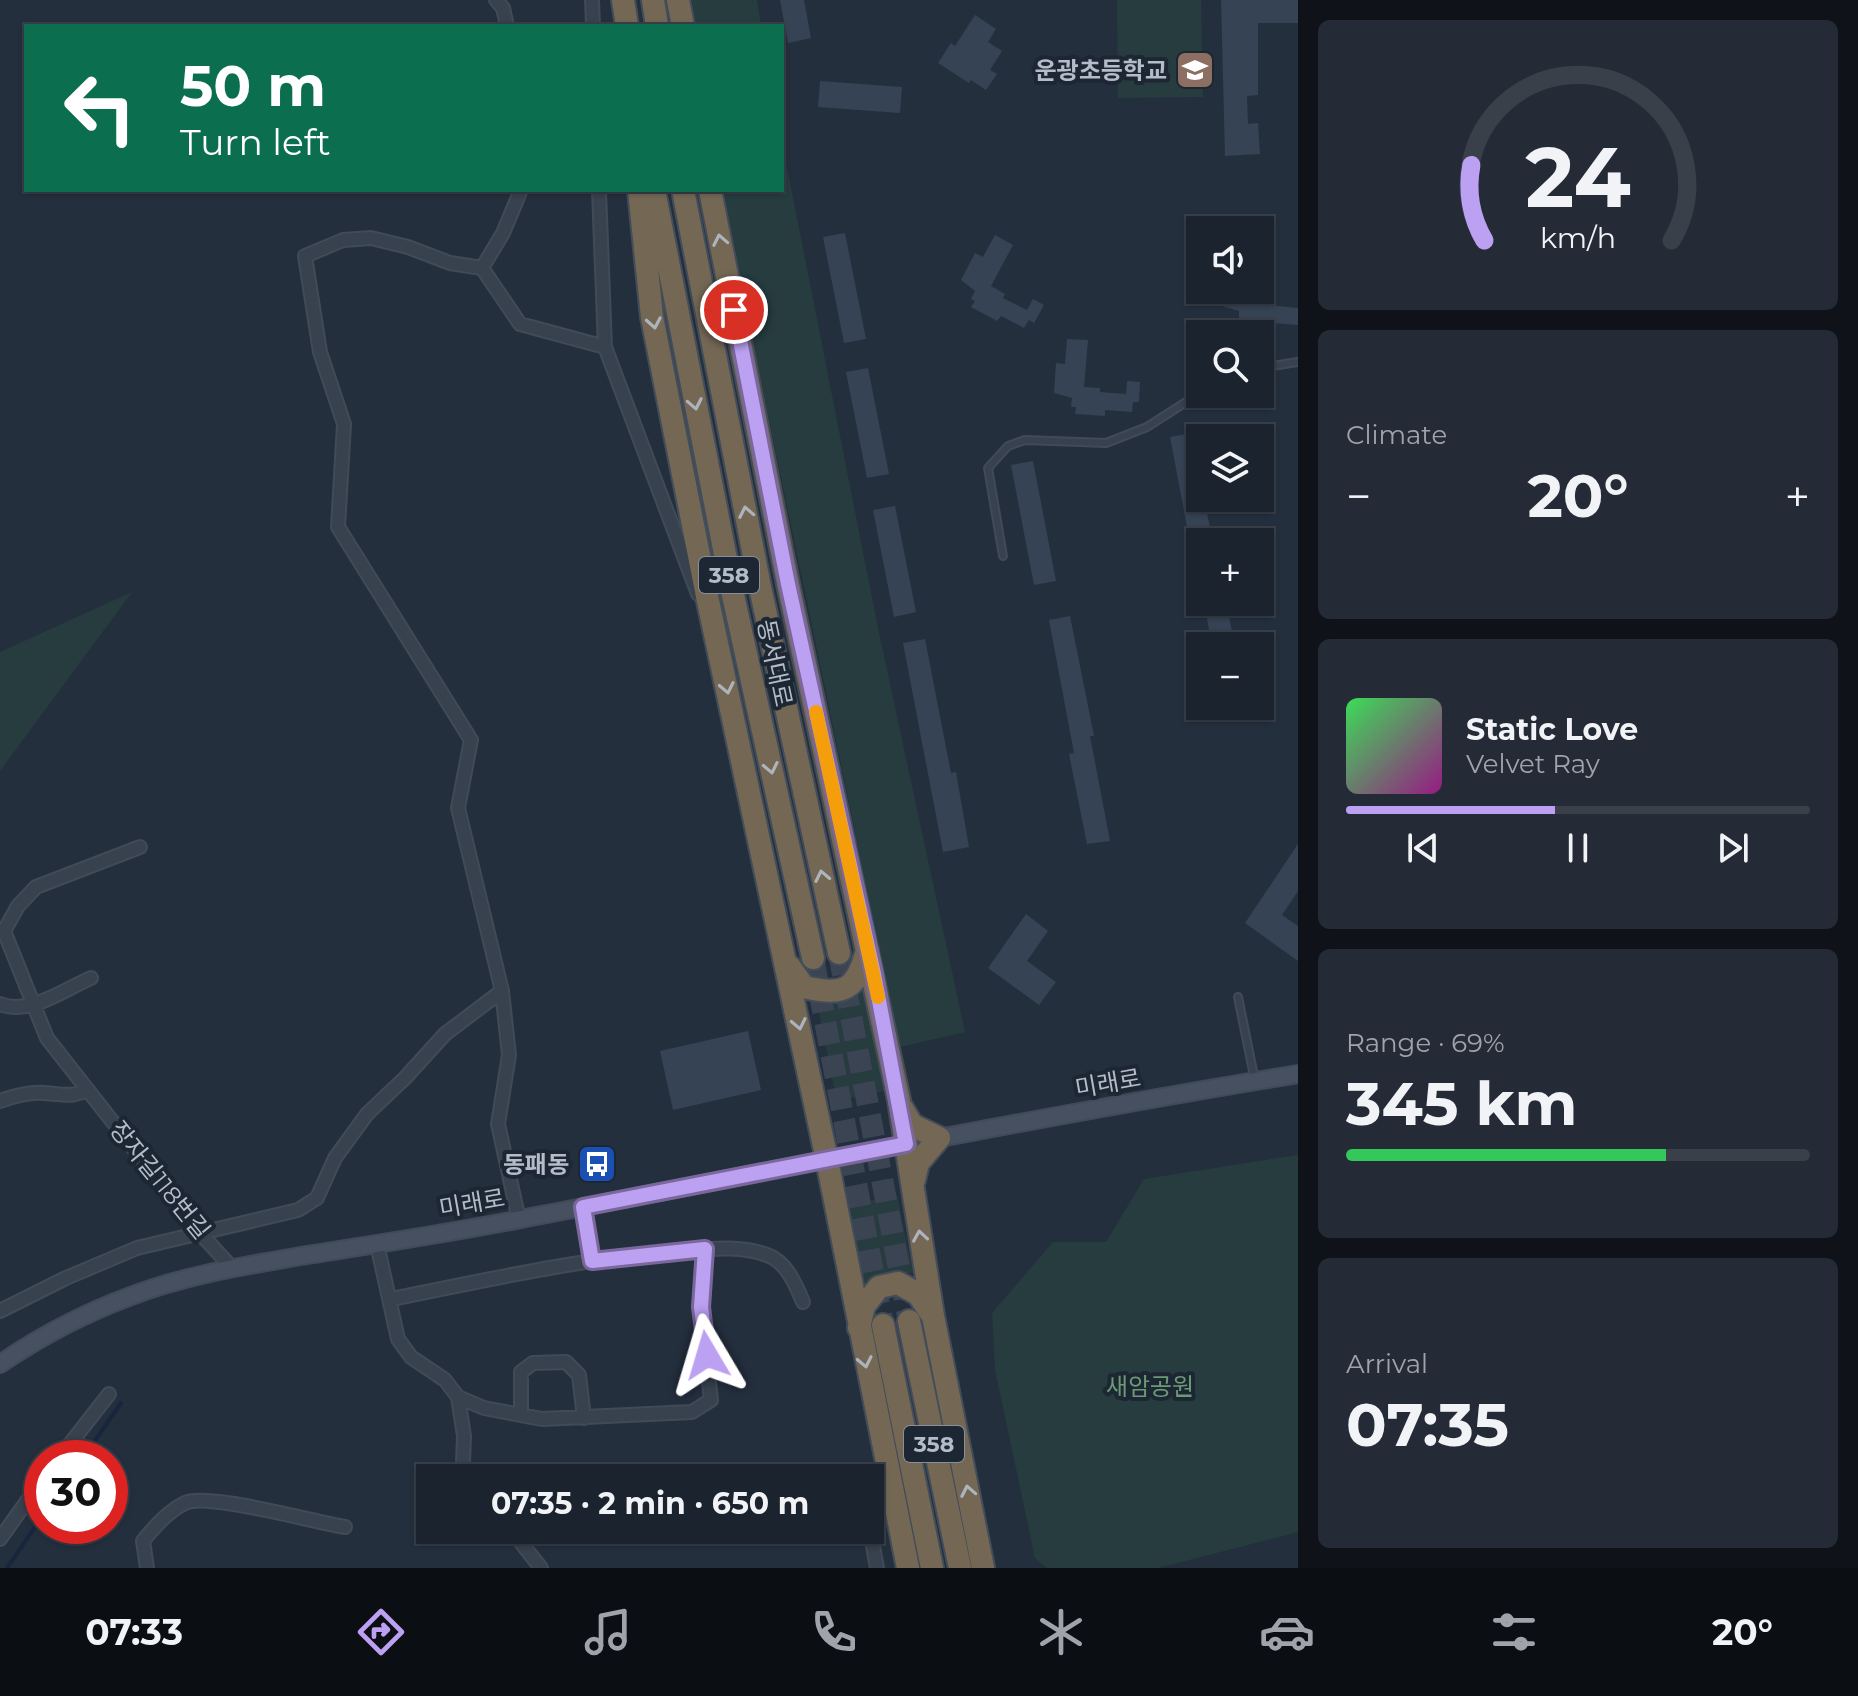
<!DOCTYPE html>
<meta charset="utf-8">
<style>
:root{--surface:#1b232e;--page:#242b36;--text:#f1f3f6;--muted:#a0a4aa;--line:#39404a;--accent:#bca0f2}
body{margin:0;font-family:Montserrat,"Noto Sans KR",sans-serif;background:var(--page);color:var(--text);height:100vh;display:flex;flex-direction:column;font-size:30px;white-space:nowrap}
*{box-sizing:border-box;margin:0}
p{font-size:26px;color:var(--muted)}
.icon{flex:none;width:44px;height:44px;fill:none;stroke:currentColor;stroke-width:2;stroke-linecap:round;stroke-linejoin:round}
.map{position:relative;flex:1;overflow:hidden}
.details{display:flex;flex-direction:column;gap:20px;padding:20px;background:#0f1319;width:560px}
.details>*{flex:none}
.top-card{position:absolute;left:24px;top:24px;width:760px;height:168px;border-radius:0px;box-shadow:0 2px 6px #0004,0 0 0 2px var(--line);background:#0b6e4f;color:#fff;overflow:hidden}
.buttons{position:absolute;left:1186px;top:216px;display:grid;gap:16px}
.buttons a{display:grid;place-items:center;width:88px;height:88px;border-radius:0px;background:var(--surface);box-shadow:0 2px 6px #0004,0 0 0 2px var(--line);font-size:40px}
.speed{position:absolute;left:24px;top:1440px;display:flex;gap:16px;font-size:40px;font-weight:700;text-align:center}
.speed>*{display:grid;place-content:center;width:104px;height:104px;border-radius:50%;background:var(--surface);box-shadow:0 2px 6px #0004,0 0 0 2px var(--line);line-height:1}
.speed .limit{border:12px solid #d22;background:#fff;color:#111}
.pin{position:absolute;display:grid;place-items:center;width:68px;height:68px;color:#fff;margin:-34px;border:4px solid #fff;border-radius:50%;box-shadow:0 2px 8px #0007}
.me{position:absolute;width:88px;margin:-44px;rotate:353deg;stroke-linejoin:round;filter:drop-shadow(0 0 6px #0008)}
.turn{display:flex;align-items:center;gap:28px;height:168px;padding:0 24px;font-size:36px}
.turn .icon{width:104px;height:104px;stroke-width:2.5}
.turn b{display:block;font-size:56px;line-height:68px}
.big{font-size:60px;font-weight:700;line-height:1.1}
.details .tile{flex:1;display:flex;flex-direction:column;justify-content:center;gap:12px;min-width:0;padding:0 28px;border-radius:12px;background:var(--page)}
.details .dial{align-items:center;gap:0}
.dial svg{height:208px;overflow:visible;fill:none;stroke:var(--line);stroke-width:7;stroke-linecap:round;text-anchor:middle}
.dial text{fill:var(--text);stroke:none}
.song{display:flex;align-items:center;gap:24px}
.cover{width:96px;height:96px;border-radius:12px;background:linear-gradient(135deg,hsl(130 70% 55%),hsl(310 70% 35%))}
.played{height:8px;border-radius:4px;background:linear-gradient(90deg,var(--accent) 45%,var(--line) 45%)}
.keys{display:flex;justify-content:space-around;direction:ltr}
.heat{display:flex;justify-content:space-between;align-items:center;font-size:44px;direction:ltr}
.charge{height:12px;border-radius:6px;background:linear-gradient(90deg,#34c759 69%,var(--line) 0)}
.trip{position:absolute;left:416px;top:1464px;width:468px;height:80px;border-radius:0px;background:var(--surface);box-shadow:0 2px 6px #0004,0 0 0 2px var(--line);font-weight:700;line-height:80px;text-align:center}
.menu{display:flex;height:128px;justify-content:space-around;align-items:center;background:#0b0e12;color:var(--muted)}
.menu .icon{width:56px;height:56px}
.menu .on{color:var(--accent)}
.menu b{font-size:36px;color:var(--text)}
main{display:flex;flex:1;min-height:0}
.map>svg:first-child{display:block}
</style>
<main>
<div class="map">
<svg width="1298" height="1568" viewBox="0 0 1298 1568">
<rect width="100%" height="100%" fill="#242f3e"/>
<path fill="#263c3f" d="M690,0h67l4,26h-67z
M1117,0h84l2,97 -85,1z
M782,142l96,486 87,404 -65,15 -179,-857h61z
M132,592l-132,179v-119z
M867,982l22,103 -4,6 -48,10 -20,-98 35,-7z
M1298,1155v377l-140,36h-111l-12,-10 -40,-188 -3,-57 61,-71h53l38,-63z
M897,1195l16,78c-25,-1 -38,5 -56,21l-17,-88z"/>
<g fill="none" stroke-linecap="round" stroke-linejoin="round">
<path stroke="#17263c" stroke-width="4" d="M83,1458l38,-55
M7,1568l35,-51"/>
</g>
<path fill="#364354" d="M780,0h24l7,38 -23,5z
M1221,0h77v23h-40v72l-11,1 1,28 10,-1 2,31 -35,2z
M975,15l21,14 -8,13 14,9 -12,19 7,4 -11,16 -15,-10 -2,3 -31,-20 13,-20 4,3z
M820,81l82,6 -2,26 -82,-6z
M845,233l21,106 -22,4 -21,-106z
M995,235l18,10 -22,41 14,8 -2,4 24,12 6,-11 11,6 -10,18 -5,-3 -5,8 -23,-12 -4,5 -26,-14 4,-6 -4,-2 4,-8 -14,-11 14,-27 8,4z
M1223,290h29v10l16,1 -1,4 31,3v17l-26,-2v6l-30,-2 1,-7h-4v-9l-17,-5z
M1067,339l21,1 -4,47 16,1v4l26,2 1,-13 13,1 -1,20h-6l-1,10 -27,-2v6l-30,-2 1,-7h-5l1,-9 -18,-5 2,-30 9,1z
M868,368l21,106 -22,4 -21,-106z
M1192,433l8,43v22h4l9,44h-23l-20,-105z
M1033,461l23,120 -22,4 -23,-120z
M895,506l21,106 -22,5 -21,-107z
M1204,602h22l9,44h-23z
M1070,616l24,120h-4l20,105 -23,3 -18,-90 5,-1 -25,-133z
M925,639l26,134 5,-1 13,75 -26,5 -40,-209z
M1298,844v47l-16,24 16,11v35l-53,-38z
M1026,914l22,17 -21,30 29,21 -17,23 -51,-37z
M748,1031l13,59 -88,20 -13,-59z"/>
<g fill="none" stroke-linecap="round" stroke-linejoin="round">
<path stroke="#3a4453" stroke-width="22" stroke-dasharray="22 11" stroke-linecap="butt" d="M839,953l70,368
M813,958l70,367"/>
<g stroke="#414a57" stroke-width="10">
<path id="lane" d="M1260,368l38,-6
M1003,556l-15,-88 20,-22 17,-6 81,3 41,-16 53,-34
M1238,997l17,84"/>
</g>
<g stroke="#414a57" stroke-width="16">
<path id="street" d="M496,0l7,8 4,18
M592,0l1,26
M599,190l6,157 93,247
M482,268l-32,-5 -42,-16 -37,-9 -28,2 -38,16 15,96 24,72 -6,103 133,213 -13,68 44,183 7,64 -11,69 21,96
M482,268l38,56 85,23
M482,268l21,-35 18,-43
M140,847l-104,40 -18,19 -14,25 43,107 152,194 34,37
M0,1004c28,12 65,-15 91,-26
M0,1101c14,-5 30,-9 44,-8 20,1 25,5 44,-3
M583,1207l9,54
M377,1244l21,95 13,18 34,23 13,17 6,39 -1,27 5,15
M391,1299c96,-19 192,-41 290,-48 28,-2 59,-6 86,4 19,6 29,30 36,47
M0,1311l66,-33 71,-30 161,-38 19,-12 18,-40 32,-44 38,-36 40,-44 57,-43
M458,1397l26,11 58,11 150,-7 19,-12 -10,-93 4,-58
M521,1414v-42l12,-9 33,-1 13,13 5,43
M59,1458l50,-64
M511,1530l30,38
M870,1530l7,38
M0,1539l42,-59
M147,1568l-4,-27c11,-14 25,-30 42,-38 21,-11 129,19 160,24"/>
</g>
<g stroke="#414a57" stroke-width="20">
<path id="secondary" d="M0,1364c41,-28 85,-51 131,-68 54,-21 113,-30 170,-40 75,-12 150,-23 225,-38 257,-49 514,-102 772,-144"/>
</g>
<g stroke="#434c59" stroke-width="26">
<path id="highway" d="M623,0l4,26
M653,0l4,26
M678,0l5,26
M639,190l13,127 56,284 119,559 81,408
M654,190l79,405 80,363
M683,190l77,397 79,366
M710,190l78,394 111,516 34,216 50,252
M789,966l15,21c40,9 52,4 63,-37
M902,1108l10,17 27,13 -21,25 -4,17
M909,1321l51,247
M883,1325l49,243
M859,1328l5,-22 15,-19 19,-4 20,11 14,21"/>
</g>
<use href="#lane" stroke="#38414e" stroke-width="6"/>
<use href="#street" stroke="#38414e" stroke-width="12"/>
<use href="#secondary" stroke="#465061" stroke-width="16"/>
<use href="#highway" stroke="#746855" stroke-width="22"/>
</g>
<defs><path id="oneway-chevron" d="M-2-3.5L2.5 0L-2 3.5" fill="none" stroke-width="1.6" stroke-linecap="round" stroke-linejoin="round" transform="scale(2)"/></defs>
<g stroke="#aeb4bd">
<use href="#oneway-chevron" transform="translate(720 240) rotate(-101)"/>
<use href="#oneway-chevron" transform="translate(654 323) rotate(80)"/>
<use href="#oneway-chevron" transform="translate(695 404) rotate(79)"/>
<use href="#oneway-chevron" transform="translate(746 512) rotate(-101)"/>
<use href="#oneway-chevron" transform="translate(727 688) rotate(78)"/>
<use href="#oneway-chevron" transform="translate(771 768) rotate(78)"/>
<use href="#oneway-chevron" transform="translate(822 876) rotate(-102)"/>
<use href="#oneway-chevron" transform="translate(799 1024) rotate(78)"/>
<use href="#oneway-chevron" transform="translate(920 1236) rotate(-99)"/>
<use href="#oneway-chevron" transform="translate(865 1362) rotate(78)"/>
<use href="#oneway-chevron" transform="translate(968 1491) rotate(-101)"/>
</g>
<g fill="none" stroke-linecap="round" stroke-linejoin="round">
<g stroke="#7a689d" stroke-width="20">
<path id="route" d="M707,1355l-6,-48 4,-58 -113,12 -9,-54 323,-63 -32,-170 -86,-390 -54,-274"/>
</g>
<use href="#route" stroke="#bca0f2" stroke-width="14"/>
<path stroke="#f59e0b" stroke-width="14" d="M816,712l62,285"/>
</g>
<defs>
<g id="school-square" transform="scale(2)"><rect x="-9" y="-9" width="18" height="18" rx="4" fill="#8d6e63" stroke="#1d2633"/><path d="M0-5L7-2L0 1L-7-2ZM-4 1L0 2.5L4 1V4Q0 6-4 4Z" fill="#fff"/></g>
<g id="bus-square" transform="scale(2)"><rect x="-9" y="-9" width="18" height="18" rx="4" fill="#1a4fb4" stroke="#1d2633"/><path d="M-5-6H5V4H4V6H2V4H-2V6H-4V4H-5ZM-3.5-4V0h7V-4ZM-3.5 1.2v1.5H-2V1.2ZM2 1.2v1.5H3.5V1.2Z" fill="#fff"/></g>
</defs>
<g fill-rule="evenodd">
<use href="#school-square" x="1195" y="70"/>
<use href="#bus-square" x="597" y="1164"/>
</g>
<g text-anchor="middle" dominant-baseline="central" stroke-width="8" stroke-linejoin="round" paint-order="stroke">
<g fill="#1d2633" stroke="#878f9c" stroke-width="2">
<rect x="699" y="557" width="60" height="36" rx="6"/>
<rect x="904" y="1426" width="60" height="36" rx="6"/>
</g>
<g font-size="22" font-weight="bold" fill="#b4bcc9">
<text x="729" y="575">358</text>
<text x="934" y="1444">358</text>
</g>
<g font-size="24" font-weight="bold" fill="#b4bcc9" stroke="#1d2633" text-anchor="end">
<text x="1167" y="70">운광초등학교</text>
<text x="569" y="1164">동패동</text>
</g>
<g font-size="24" fill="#b4bcc9" stroke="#1d2633">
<text transform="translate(775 663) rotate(78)">동서대로</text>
<text transform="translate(1108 1083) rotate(-10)">미래로</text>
<text transform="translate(160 1180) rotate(51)">장자길118번길</text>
<text transform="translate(472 1203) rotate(-10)">미래로</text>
</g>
<g font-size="24" fill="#6b9a76" stroke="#1d2633">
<text x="1150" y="1386">새암공원</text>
</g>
</g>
</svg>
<div class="buttons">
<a><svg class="icon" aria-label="sound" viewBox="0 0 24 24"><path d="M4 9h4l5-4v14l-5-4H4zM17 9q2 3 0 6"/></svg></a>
<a><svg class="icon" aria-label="search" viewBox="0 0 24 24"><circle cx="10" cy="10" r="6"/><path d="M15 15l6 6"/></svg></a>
<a><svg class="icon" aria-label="layers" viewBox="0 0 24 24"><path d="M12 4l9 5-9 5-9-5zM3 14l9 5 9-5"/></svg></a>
<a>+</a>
<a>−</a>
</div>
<div class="speed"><div class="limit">30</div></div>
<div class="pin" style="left:734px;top:310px;background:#d93025"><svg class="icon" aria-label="arrive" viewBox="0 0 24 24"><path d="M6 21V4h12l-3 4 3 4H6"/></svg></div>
<svg class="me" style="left:707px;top:1355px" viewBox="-20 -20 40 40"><path d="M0-17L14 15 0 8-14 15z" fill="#bca0f2" stroke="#fff" stroke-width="4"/></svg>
<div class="trip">07:35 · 2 min · 650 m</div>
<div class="top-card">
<div class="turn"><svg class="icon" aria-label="left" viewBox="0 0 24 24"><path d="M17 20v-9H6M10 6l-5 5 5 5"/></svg><div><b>50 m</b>Turn left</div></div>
</div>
</div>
<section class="details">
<div class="tile dial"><svg viewBox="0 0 100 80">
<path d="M14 69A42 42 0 1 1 86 69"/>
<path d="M14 69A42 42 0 0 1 9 40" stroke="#bca0f2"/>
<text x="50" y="56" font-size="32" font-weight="700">24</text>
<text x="50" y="72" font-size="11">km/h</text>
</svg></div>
<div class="tile"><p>Climate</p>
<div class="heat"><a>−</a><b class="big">20°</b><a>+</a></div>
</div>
<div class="tile">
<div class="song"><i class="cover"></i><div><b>Static Love</b><p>Velvet Ray</p></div></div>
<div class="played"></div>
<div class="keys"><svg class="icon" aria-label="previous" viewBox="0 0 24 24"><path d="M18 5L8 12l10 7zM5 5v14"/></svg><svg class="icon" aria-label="pause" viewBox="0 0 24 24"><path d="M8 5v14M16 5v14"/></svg><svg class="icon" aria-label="next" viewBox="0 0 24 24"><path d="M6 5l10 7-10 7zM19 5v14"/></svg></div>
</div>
<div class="tile"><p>Range · 69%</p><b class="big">345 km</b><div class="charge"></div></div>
<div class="tile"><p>Arrival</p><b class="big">07:35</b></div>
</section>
</main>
<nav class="menu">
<b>07:33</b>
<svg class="icon on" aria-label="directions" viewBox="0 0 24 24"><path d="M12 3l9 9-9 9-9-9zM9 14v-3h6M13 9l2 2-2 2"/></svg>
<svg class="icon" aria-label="music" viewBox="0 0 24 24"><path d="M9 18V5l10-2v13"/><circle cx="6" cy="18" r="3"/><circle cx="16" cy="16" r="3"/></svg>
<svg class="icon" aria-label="phone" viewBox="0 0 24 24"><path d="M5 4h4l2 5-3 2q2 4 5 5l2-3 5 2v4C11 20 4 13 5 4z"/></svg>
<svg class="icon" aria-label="climate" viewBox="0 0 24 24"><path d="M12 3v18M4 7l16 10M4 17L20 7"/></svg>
<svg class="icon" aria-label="car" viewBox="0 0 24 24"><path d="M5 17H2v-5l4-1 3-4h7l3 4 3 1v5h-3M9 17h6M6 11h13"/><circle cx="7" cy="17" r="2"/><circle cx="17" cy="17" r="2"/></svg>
<svg class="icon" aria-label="filters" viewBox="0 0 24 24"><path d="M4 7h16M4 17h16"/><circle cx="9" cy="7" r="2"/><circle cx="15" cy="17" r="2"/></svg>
<b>20°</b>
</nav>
